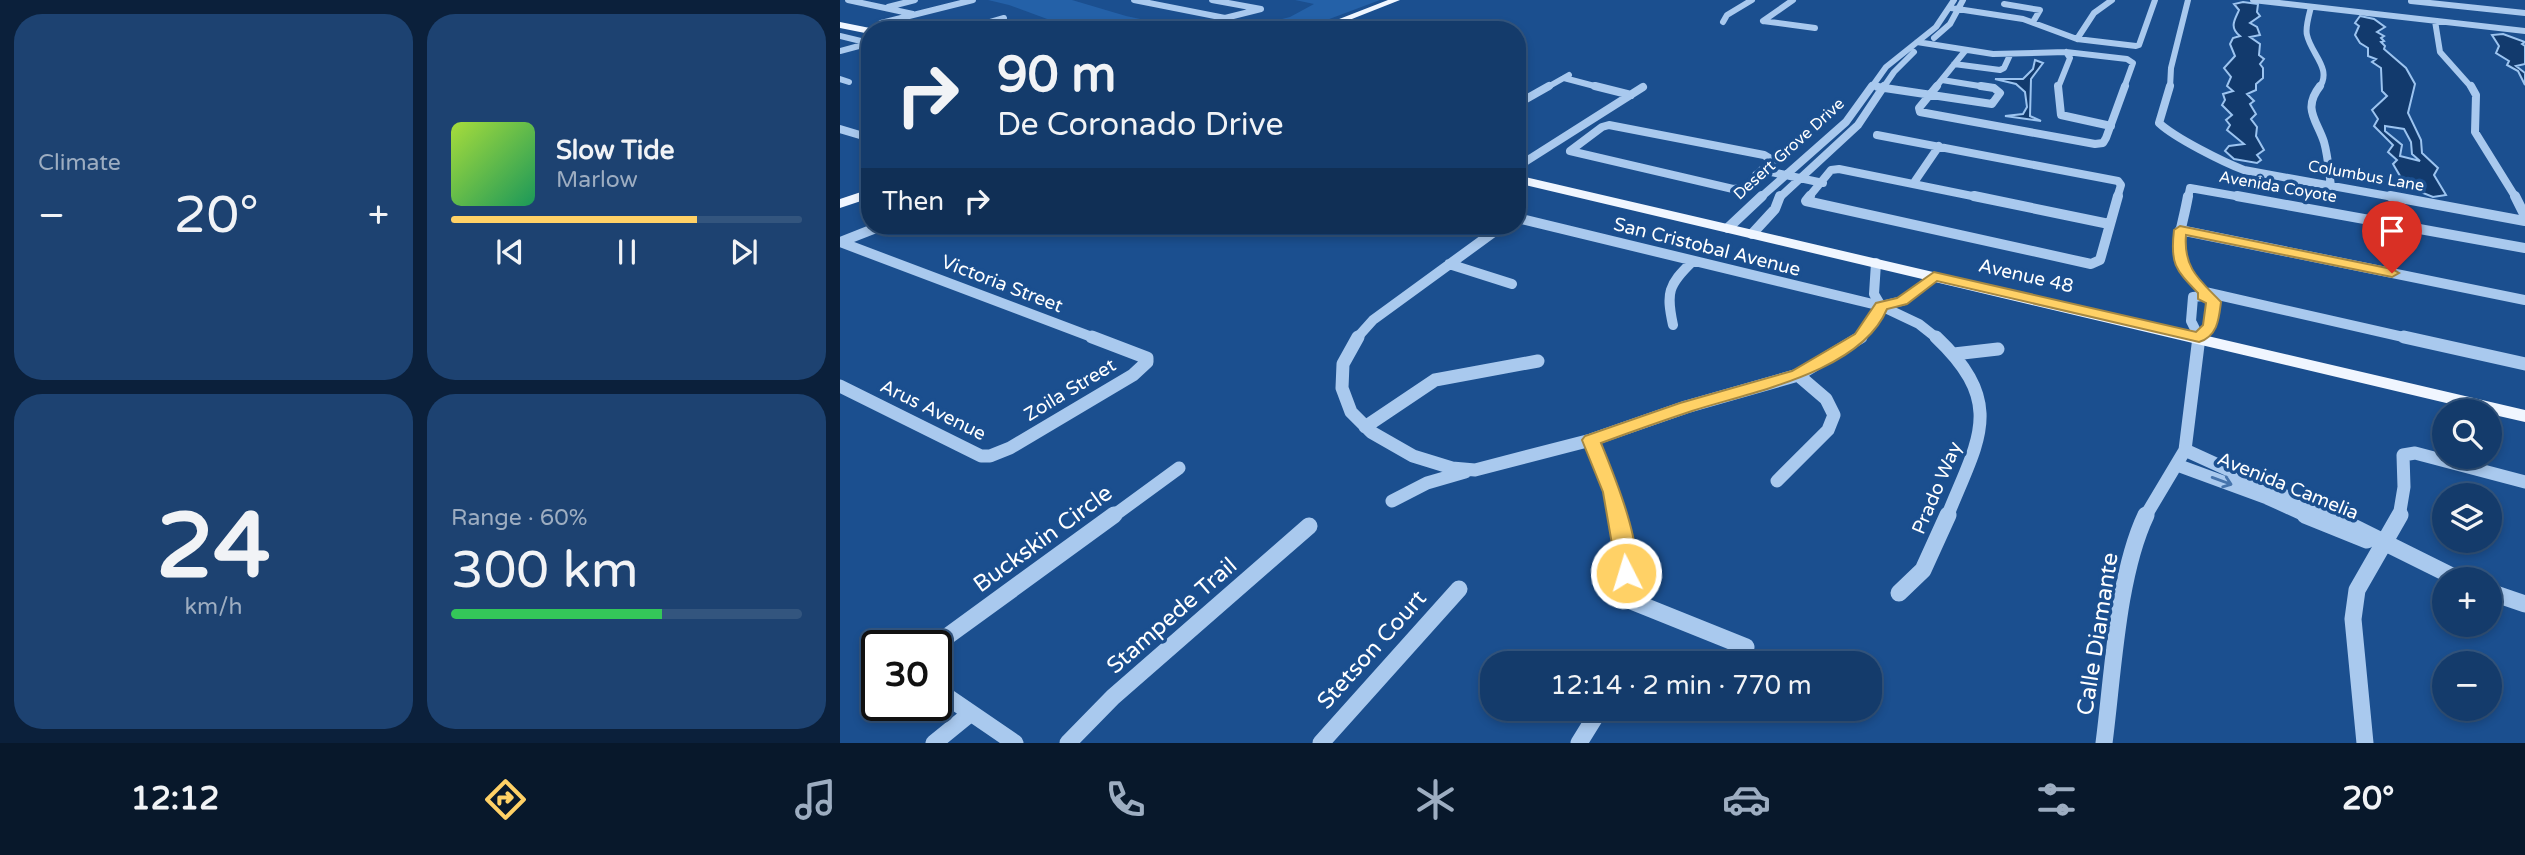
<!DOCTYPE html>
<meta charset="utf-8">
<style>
:root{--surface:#143b6b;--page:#1d4271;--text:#f1f3f6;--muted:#9dadc1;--line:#33557e;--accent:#ffd166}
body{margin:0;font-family:"Varela Round",sans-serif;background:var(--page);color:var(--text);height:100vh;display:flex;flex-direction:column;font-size:26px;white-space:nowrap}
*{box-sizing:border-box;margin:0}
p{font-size:23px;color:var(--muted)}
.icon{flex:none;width:38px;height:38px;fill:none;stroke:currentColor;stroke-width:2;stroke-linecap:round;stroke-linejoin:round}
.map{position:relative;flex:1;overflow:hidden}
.panel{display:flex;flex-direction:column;gap:14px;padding:14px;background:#0b203b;width:840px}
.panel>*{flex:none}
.banner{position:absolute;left:21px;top:21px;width:665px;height:214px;border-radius:28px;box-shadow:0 4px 10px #0003,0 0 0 2px var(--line);background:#143b6b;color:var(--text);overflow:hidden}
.controls{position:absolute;left:1592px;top:399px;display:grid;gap:14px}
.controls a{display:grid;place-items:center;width:70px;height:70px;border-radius:50%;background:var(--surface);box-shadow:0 4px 10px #0003,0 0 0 2px var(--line);font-size:35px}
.speed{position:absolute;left:21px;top:630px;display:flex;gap:14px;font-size:35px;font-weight:700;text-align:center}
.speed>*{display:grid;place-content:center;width:91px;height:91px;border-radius:50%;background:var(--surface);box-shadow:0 4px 10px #0003,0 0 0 2px var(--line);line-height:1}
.speed .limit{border:4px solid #111;border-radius:10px;background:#fff;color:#111}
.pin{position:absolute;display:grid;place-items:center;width:60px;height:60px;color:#fff;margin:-72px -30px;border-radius:50% 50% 50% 0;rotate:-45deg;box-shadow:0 0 7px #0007}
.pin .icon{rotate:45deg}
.me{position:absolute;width:77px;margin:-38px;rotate:355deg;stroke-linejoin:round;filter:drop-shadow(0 0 5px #0008)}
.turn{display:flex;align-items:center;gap:24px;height:147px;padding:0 21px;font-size:32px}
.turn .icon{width:91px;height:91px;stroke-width:2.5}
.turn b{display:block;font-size:49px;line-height:60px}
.then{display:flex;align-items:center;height:66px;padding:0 21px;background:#0003;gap:14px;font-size:26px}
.big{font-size:52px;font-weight:600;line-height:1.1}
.panel .widget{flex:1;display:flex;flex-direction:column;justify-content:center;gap:10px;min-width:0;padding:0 24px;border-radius:28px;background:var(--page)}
.panel .dial{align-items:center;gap:0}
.dial b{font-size:91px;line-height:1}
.song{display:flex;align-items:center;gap:21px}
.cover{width:84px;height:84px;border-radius:10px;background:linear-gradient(135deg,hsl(80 70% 55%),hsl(150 70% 35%))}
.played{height:7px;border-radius:4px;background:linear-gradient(90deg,var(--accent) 70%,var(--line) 70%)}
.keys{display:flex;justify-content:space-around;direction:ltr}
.heat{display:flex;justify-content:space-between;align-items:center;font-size:38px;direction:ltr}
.charge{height:10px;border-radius:5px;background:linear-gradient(90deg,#34c759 60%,var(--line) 0)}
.panel .tiles{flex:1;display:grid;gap:14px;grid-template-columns:repeat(2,1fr)}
.trip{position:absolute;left:640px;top:651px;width:402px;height:70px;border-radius:28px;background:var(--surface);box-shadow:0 4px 10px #0003,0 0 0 2px var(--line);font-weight:600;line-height:70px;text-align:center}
.tab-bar{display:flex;height:112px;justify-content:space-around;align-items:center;background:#08182b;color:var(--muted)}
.tab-bar .icon{width:49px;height:49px}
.tab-bar .selected{color:var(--accent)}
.tab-bar b{font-size:32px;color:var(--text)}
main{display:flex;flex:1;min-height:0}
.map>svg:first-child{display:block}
</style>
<main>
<section class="panel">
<div class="tiles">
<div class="widget"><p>Climate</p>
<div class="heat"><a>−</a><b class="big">20°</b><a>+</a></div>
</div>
<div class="widget">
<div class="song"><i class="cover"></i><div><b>Slow Tide</b><p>Marlow</p></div></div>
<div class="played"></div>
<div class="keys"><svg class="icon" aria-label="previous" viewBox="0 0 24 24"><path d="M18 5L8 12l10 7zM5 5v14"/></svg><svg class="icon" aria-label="pause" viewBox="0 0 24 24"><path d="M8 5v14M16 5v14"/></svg><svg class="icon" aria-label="next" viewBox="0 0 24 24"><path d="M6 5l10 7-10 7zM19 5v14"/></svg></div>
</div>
<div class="widget dial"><b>24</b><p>km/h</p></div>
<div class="widget"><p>Range · 60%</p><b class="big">300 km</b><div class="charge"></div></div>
</div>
</section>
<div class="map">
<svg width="1685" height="743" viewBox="0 0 1685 743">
<rect width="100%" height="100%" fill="#1b4f8f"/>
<path fill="#2461a8" d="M148,0h84l54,16 66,14h-115l-68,-25z
M455,0h85l-80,30h-63l53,-13 24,-13z"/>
<path fill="#123a6d" stroke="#9cc4f0" stroke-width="2" fill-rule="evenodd" d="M1403,2l15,2 -1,8 3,4 -10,7 7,4 3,8 -10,2 10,7 -1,11 5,4 -4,5 3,4v10l-7,6v6l-9,4 7,7 -4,3 6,10 -5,5 6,8 -1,9 8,14 -7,5 4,5 -4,3 -23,-4 -9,-8 4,-5 15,-2 -17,-14 3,-5 -4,-5 6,-5 -10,-10 3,-5 -2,-6 10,-3 -6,-5 4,-9 -7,-9 11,-12 -5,-12 3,-6 7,-2c-12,-9 -4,-18 -1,-26l-5,-6z
M1520,16l14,3 11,8 -8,5 7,4 -3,2 3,3 -3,1 4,4 -1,3 22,19 9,16 -7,29 13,27 1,13 16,15 -4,7 12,20 -13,2 -35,-14 2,-7 -7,-12 4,-4 -9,-8 5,-7 -19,-19 4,-7 -6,-9 15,-14 -5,-5 -1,-23 -9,-6 4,-3 -8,-3v-8l-8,-5 -5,-8 4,-9 -4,-3zM1545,126l19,3 7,13 1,12 8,7 -20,-5 2,-11 -17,-14z
M1663,34l22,8 -3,2 3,2v18l-9,2 9,7v12l-7,-14 -11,-6 2,-4 -13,-8 3,-7 -7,-11z
M1195,60l8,3 -12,16 -1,37 11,5 -36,-5 18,-2 4,-7 -2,-15 -9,-8 -21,-5h28l10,-10z"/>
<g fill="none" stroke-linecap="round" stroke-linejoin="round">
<path stroke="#a9c9ee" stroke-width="6" d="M8,0l65,14
M294,0l91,18 36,-9
M372,0l49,9
M1413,0l272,31
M1571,1l114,12
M1164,4l36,6 -7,12
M48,7l27,-7
M1471,7c-2,8 -6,21 -4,28 4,19 26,34 12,53
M1111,8l72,11 54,20 59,7 3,-1 16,-45
M57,20l6,1 -3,7 10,2
M923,21l52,7
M923,21l30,-21
M1595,21l5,31 32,36
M883,22l4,-7 25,-15
M41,23l92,-23
M123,30l41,-12
M0,36l29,7
M1094,38l16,-14 13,-24
M1237,39l17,-26 18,-13
M1077,42l76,12 73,-2 61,7 6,4 -9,25
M0,51l30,-8
M1114,64l46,6 4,-2 6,-13
M724,78l38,10
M0,79l9,3
M1102,80l50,8
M1038,87l4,1
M706,88l23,-13
M1031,88l15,-21 50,-40 18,-27
M1043,88l11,-16 20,-20
M1095,88l30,-37
M1218,88l12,-30 -4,-6
M1330,88l1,-20 17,-68"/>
<path stroke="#a9c9ee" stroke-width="8" d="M755,86l36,9
M1097,86l-18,22 1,4 175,32 8,-1 3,-5 19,-52
M1218,86l3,29 50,11
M1330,86l-11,37c16,15 64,39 85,47l155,28
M1480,86c-18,23 -3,34 4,56 4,14 5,30 7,44
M1631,86l5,9 -1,37 41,66
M1038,87l114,17 8,-11 -6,-5 -13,-2
M677,104l32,-18
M769,125l155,30 10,6 -18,14 -7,12 -16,2 -163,-38 32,-24z
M0,129l30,9
M1037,135l241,46 3,4 -4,13
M677,167l126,-80
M922,170l61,13
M1073,184l26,-38
M920,198l86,-76 26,-36
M939,198l79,-73 26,-39
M968,198l23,-28 8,-1 143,29
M1348,198l2,-10 57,10"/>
<path stroke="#a9c9ee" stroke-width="10" d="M970,196l-4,5 285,63 9,-4 18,-64
M1134,196l135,28
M1348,196c-9,50 -22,57 17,96l-2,4
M1397,196l288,52
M1550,196l135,25
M1675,196l10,20
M677,218l364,88 38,18 19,15
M888,228l34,-32
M1340,230l345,70
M912,234l23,-25 5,-13
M0,242l257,97
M0,242l41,-16
M1036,263l-2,31 7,12
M609,264l63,20
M1365,292l207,47
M1363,296l11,6 -3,24 -12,11 -8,-16 2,-24z
M1041,306l21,-5 32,-24
M833,325c-7,-32 -5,-40 19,-63
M516,339l17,-19 129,-94
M1018,339l18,-22 5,-11"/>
<path stroke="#a9c9ee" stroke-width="13" d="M518,337l-15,27 -1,24 9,24 20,20 42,24 39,12 23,2 116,-30 95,-33 112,-32 63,-38
M1096,337c72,68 41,104 11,180
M1564,337l121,27
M1114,354l44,-5
M0,386l141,70h9l20,-8 123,-73 14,-13v-4l-55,-21
M525,427l70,-47 103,-19
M751,440l28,77
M1345,450l147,67
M1337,465l90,33 42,19
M937,481l51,-51 6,-15 -8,-16 -28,-24
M552,501l35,-18 38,-11
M272,517l67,-49
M1305,517l40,-67 14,-113
M1559,517l5,-30 -1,-32 12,-2 110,29"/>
<path stroke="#a9c9ee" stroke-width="17" d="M778,515c8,28 11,54 -4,79l132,53
M1465,515l62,25
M1489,515l129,64
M1650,592l35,12
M1059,593l24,-23 25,-55
M94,646l180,-131
M96,689l79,54
M94,743l37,-30
M228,743l45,-46 196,-171
M481,743l138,-154
M739,743l21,-34
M1264,743c9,-68 13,-167 42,-228
M1525,743l-12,-124 4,-29 43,-75"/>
<path fill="#f0f6ff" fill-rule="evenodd" d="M548,0h12l-76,30h-13z
M0,22l30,6 4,2h-4v4l-30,-6z
M677,175l1008,235v12l-35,-8v-3h-10l-963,-228z
M30,189v9l-30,10v-9z"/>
</g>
<defs><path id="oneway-shaft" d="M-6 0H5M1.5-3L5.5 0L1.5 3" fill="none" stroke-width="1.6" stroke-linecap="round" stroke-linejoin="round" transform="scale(1.75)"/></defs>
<use stroke="#4674ac" href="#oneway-shaft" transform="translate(1382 481) rotate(20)"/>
<path fill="#ffd166" stroke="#a68842" stroke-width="2" d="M1340,226l212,43 7,4 -7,4 -206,-42c-3,34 15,46 35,67 -2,16 -3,34 -22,40l-262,-61 -30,23 -20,5c-26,63 -136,83 -195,102 -30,10 -61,21 -91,32 11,27 46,110 32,136l-7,2 -8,-2 -15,-87 -21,-52 3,-4 95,-33 112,-32 63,-37 21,-31 21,-5 37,-26 262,60 7,-7 3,-22 -8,-4v-6c-23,-24 -28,-29 -24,-63z"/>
<g text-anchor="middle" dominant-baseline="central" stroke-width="7" stroke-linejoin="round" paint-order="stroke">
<g font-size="16" fill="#fff" stroke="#1b4f8f">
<text transform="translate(949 149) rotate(-42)">Desert Grove Drive</text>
<text transform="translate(1526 176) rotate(10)">Columbus Lane</text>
<text transform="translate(1438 187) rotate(10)">Avenida Coyote</text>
</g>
<g font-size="19" fill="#fff" stroke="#1b4f8f">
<text transform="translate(867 247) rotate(14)">San Cristobal Avenue</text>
<text transform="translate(1186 276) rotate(13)">Avenue 48</text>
<text transform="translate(162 284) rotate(21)">Victoria Street</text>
<text transform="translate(230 390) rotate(-31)">Zoila Street</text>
<text transform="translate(93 410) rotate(26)">Arus Avenue</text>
<text transform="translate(1448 486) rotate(22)">Avenida Camelia</text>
<text transform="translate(1097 488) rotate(-67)">Prado Way</text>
</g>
<g font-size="23" fill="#fff" stroke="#1b4f8f">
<text transform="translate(203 539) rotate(-36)">Buckskin Circle</text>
<text transform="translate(332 616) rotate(-41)">Stampede Trail</text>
<text transform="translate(1258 634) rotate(-81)">Calle Diamante</text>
<text transform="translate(532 650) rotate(-48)">Stetson Court</text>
</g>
</g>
</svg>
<div class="controls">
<a><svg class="icon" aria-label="search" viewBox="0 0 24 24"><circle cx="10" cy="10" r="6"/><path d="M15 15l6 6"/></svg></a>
<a><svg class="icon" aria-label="layers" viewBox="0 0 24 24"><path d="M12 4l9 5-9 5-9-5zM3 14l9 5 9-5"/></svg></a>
<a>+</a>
<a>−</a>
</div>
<div class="speed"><div class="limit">30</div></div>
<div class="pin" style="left:1552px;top:273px;background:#d93025"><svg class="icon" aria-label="arrive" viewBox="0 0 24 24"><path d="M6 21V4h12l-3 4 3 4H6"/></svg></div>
<svg class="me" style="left:786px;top:573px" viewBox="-20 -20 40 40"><circle r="17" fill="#ffd166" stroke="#fff" stroke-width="3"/><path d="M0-11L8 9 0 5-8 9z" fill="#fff"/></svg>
<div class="trip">12:14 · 2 min · 770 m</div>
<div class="banner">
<div class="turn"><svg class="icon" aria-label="right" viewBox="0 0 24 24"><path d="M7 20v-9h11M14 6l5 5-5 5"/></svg><div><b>90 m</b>De Coronado Drive</div></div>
<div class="then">Then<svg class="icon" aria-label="right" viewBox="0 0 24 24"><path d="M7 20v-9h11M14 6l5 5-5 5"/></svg></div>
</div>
</div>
</main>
<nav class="tab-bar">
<b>12:12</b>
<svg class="icon selected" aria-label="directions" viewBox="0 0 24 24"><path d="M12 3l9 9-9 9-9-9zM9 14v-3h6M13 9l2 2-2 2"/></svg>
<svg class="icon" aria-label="music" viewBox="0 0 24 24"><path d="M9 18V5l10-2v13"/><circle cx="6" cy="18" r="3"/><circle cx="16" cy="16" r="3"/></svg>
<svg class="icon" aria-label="phone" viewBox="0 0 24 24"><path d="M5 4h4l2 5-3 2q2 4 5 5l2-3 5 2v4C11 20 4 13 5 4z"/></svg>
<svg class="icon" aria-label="climate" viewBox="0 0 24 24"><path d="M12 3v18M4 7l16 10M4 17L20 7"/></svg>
<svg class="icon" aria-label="car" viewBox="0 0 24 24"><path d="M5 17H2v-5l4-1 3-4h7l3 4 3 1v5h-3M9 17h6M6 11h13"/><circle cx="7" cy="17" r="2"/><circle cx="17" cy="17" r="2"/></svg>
<svg class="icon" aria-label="filters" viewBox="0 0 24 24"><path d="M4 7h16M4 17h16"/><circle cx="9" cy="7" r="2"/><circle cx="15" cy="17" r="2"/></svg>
<b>20°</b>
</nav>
